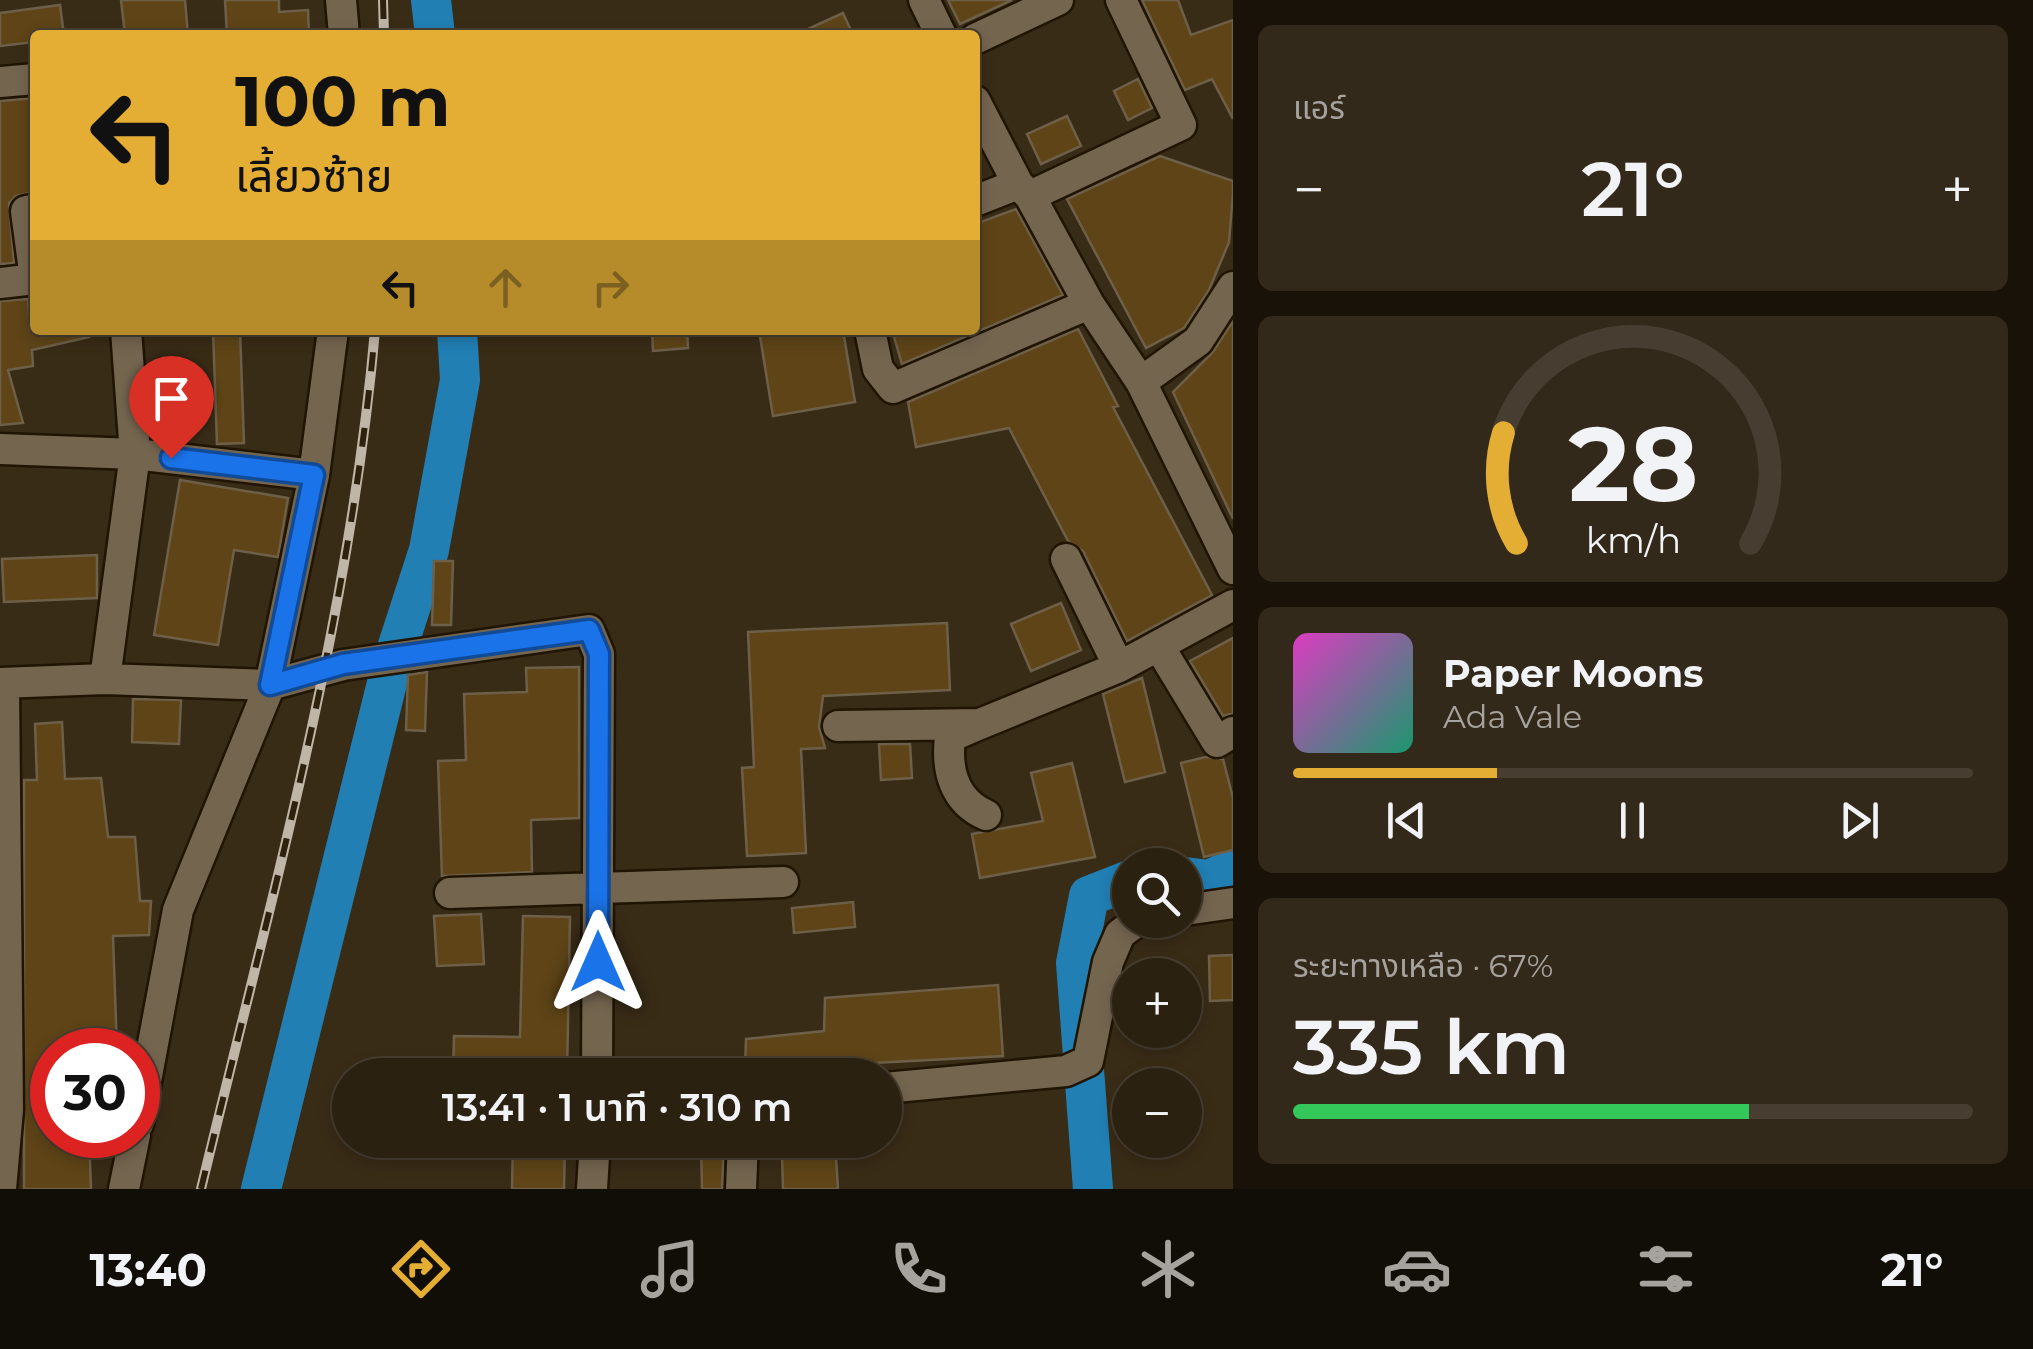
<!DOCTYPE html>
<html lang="th">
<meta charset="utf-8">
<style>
:root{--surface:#2b2111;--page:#33291a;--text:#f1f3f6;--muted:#a6a39f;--line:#473e31;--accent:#e4ae35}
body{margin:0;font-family:Montserrat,"Noto Sans Thai",sans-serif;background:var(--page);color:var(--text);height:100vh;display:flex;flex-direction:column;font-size:38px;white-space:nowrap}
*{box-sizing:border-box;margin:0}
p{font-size:32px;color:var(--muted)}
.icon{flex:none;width:55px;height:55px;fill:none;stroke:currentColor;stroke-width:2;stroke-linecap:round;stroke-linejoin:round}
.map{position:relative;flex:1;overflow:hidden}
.side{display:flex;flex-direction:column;gap:25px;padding:25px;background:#181209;width:800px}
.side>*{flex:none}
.banner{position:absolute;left:30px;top:30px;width:950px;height:305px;border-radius:10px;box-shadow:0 5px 15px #0003,0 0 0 2px var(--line);background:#e4ae35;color:#111;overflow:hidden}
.tools{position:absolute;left:1112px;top:848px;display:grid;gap:20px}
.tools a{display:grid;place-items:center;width:90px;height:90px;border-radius:50%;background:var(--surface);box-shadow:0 5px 15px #0003,0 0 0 2px var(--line);font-size:50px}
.speed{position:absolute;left:30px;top:1028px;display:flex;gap:20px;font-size:50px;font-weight:700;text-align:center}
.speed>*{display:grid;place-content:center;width:130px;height:130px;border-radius:50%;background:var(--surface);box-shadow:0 5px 15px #0003,0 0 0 2px var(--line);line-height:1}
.speed .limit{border:15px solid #d22;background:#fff;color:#111}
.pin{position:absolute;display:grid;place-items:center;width:85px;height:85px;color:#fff;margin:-102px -42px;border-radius:50% 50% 50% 0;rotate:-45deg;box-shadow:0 0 10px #0007}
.pin .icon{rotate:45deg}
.me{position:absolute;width:110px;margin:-55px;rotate:0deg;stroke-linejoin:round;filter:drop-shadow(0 0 8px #0008)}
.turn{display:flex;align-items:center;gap:35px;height:210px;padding:0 40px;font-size:45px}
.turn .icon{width:130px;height:130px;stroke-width:2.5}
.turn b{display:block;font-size:70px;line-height:85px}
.lanes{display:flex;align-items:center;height:95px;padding:0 40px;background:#0003;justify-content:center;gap:50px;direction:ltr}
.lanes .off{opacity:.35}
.big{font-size:75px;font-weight:600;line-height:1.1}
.side .card{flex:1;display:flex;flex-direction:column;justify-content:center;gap:15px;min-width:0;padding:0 35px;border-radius:15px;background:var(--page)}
.side .dial{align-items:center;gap:0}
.dial svg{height:260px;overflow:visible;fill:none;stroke:var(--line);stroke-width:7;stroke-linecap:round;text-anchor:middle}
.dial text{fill:var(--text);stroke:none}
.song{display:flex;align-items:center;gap:30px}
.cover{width:120px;height:120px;border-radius:15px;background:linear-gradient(135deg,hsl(310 70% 55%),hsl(160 70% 35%))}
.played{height:10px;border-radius:5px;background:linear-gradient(90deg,var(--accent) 30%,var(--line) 30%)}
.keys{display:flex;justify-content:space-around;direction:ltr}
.heat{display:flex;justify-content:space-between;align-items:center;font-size:55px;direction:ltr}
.charge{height:15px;border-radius:8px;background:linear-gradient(90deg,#34c759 67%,var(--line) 0)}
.trip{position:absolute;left:332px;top:1058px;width:570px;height:100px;border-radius:50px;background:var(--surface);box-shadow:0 5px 15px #0003,0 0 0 2px var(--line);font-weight:600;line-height:100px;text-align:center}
.dock{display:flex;height:160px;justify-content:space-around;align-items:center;background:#110d07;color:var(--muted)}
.dock .icon{width:70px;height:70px}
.dock .current{color:var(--accent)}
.dock b{font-size:45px;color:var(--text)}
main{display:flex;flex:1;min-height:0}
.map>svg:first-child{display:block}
</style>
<main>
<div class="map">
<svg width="1233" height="1189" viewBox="0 0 1233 1189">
<rect width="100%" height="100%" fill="#392c17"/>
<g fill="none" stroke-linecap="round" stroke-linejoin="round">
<path stroke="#217fb4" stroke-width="40" d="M431,0l4,35
M1185,877l24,3 24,-11
M261,1189l130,-522 38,-117 31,-170 -3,-50
M1093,1189l-17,-226 13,-67 41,-16"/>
</g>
<path fill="#5e4417" stroke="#6d5f48" stroke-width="2.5" d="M121,0h64l3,35h-63z
M225,0h54v12l29,-2 1,25h-82z
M948,0h64l-52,24z
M1142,0h36l13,35 42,-15v99l-21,-40 -27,11z
M60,5l4,30h-29v7l-35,4v-33z
M843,13l10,22h-58z
M1138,79l14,29 -24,12 -14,-29z
M35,98v94l-19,4 -7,7 5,60 -14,1v-163z
M1067,116l14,30 -40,18 -14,-30z
M1160,156l73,25v12l-4,49 -20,48 -25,38 -38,20 -79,-149z
M1016,209l47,86 -161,69 -10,-34h83v-106z
M28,299l2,31h58l1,7 -57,13 1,16 -25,4 15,53 -23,2v-124z
M1233,321v198l-60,-127 40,-40z
M1078,329l40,77 -5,1 99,188 -85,46 -44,-90 -15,-10 -59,-113 -93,19 -8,-45z
M213,330h27l4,113 -27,1z
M652,330h35l1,18 -35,3z
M759,330h84l12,72 -82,14z
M180,480l108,18 -10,59 -44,-7 -16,95 -64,-10z
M97,555v43l-93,4 -2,-43z
M434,561h19l-2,64h-19z
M1061,603l20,47 -50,21 -20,-47z
M947,623l3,67 -127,6 -4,31 6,21 -24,1 5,104 -59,3 -5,-88 12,-1 -6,-135z
M1233,638v75l-10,3 -33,-55z
M579,667v151l-48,2 1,52 -90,4 -4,-115 28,-1 -2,-66 63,-2 -1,-24z
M427,672l-2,59 -19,-1 2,-55z
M1142,678l23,94 -40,10 -22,-88z
M133,699l48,1 -2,44 -47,-2z
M62,722l3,57 36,-1 7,59h27l5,64h11l-2,34 -36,1 4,114h-65v85h37l2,54h-67v-409h13l-2,-56z
M879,744h31l2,34 -31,2z
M1206,757l17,2 10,39v52l-29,7 -23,-94z
M1072,763l23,94 -115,21 -8,-44 71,-13 -12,-48z
M853,902l2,25 -61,6 -2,-25z
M481,914l3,50 -47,2 -3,-50z
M523,916l47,1 -3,158h-114l1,-39 66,1z
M1233,955v45l-23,1 -1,-45z
M998,985l5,71 -258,14 1,-31 78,-8 1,-33z
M513,1140h52l-1,49h-52z
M701,1140h23l-2,49h-20z
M808,1140h27l3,49h-55l-1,-35 27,-1z"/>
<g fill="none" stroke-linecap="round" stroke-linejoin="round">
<g stroke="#201402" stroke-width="35">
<path id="minor" d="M341,0l3,35
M924,0l17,35
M975,39l83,-39
M0,82l35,-3
M975,101l43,83 12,12 59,108 52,78 92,187
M1030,196l151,-71 -60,-125
M975,201l43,-17
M0,283l35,-4 -9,-68 9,-1
M126,330l9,124 179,21 -44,210 -92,225 -40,214
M870,330l8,39 15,19 196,-84
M1141,382l57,-41 35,-54
M0,449l135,5 -30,225
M314,475l19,-145
M1066,559l53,108
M1160,648l57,94 16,-10
M0,683l105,-4 165,6 73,-20 246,-35 10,24 -2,421
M980,724l139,-57 114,-62
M838,726l142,-2 -30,13c-4,33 4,64 36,78
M450,893l333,-11
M1185,910l48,-7
M885,1088l181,-17 22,-10 20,-99 12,-28 19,-14
M1,1189l7,-79 -4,-427
M124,1189l11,-54
M592,1189l3,-49
M741,1189l2,-49"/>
</g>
<use href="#minor" stroke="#74654f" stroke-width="30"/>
<g stroke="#bfb6a7" stroke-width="10">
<path id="rail" d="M383,0l1,35
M201,1189c68,-283 149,-568 174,-859"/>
</g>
<use href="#rail" stroke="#2f220d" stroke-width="6" stroke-dasharray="19" stroke-linecap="butt"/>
</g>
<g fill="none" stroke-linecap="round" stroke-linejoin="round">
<g stroke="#114b97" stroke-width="25">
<path id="route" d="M171,458l143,17 -44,210 73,-21 246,-34 10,24 -1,308"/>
</g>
<use href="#route" stroke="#1a73e8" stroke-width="18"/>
</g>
</svg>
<div class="tools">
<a><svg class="icon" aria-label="search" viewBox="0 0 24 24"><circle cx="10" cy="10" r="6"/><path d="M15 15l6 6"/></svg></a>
<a>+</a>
<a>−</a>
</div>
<div class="speed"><div class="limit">30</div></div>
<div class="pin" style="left:171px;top:458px;background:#d93025"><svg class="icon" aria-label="arrive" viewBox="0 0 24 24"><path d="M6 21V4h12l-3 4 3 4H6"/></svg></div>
<svg class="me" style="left:598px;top:962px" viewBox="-20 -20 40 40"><path d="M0-17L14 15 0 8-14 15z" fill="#1a73e8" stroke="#fff" stroke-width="4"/></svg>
<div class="trip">13:41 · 1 นาที · 310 m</div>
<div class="banner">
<div class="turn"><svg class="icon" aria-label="left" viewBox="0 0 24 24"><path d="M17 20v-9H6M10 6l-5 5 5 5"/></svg><div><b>100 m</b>เลี้ยวซ้าย</div></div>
<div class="lanes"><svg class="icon" aria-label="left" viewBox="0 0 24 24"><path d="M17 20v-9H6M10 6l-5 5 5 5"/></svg><svg class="icon off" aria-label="ahead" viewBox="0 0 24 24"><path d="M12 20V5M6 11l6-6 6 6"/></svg><svg class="icon off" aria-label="right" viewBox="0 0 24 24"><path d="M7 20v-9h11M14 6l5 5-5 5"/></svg></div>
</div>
</div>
<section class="side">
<div class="card"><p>แอร์</p>
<div class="heat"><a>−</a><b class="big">21°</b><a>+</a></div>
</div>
<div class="card dial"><svg viewBox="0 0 100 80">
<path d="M14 69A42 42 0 1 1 86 69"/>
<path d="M14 69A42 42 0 0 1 10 35" stroke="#e4ae35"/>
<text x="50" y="56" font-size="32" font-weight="700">28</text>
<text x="50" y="72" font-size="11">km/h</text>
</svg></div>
<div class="card">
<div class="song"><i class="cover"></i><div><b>Paper Moons</b><p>Ada Vale</p></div></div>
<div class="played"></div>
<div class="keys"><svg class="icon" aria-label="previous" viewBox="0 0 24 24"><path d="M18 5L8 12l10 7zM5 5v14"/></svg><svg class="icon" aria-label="pause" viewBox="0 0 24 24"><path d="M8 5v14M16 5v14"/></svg><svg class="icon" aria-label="next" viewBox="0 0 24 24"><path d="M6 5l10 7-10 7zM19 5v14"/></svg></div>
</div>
<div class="card"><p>ระยะทางเหลือ · 67%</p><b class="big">335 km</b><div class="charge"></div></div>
</section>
</main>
<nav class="dock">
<b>13:40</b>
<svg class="icon current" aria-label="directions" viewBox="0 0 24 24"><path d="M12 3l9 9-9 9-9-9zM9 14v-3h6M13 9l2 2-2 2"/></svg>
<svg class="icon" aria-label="music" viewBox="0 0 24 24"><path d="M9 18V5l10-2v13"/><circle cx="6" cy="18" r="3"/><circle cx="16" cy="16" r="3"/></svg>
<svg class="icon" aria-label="phone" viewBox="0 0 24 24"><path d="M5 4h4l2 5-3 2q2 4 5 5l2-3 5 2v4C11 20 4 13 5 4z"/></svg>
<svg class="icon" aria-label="climate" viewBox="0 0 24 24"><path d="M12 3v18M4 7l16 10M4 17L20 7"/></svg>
<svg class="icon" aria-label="car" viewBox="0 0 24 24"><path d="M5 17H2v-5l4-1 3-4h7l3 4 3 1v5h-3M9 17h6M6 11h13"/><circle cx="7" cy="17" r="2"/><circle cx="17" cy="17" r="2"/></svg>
<svg class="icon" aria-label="filters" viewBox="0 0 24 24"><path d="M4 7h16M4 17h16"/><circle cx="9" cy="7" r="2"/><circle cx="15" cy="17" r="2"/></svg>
<b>21°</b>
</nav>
